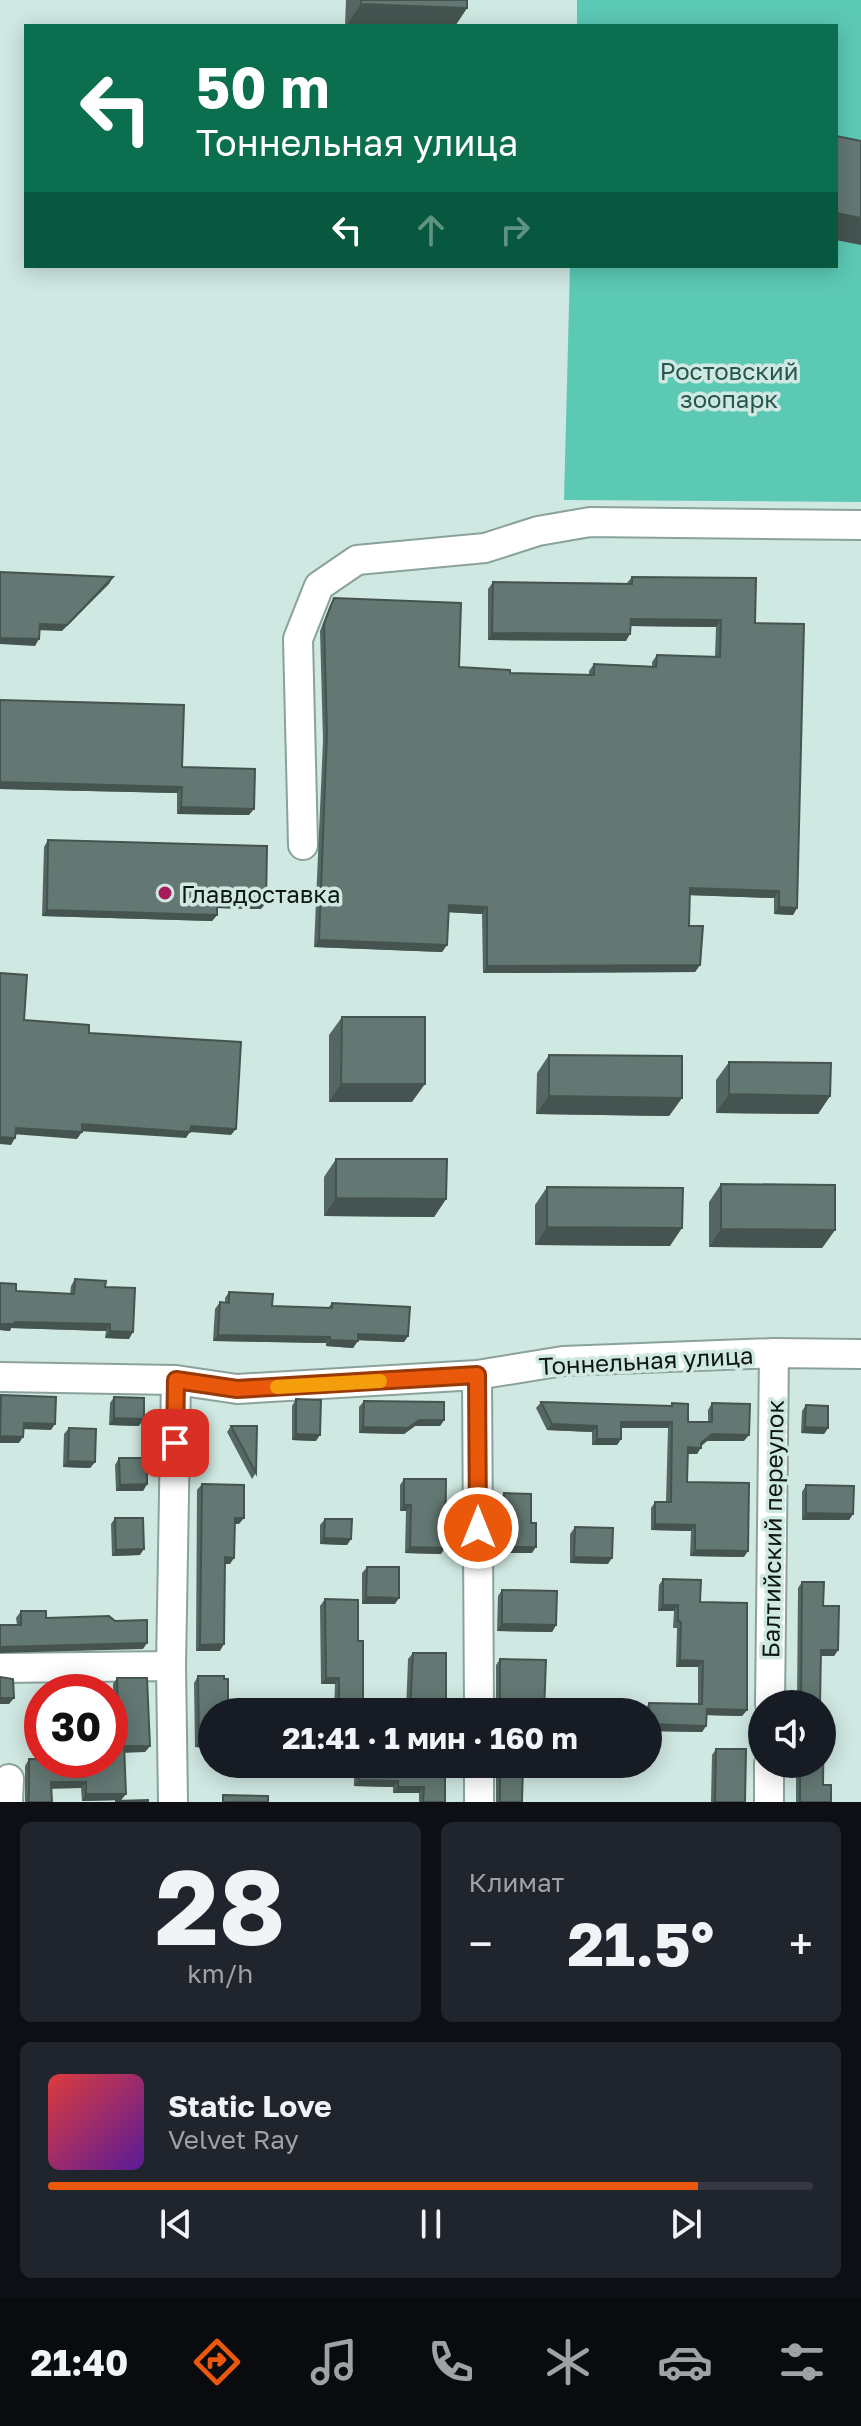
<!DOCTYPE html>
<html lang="ru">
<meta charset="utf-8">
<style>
:root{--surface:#171b24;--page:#20242c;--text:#f1f3f6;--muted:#9ea1a6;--line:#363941;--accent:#ea580c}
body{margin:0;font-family:"Golos Text",sans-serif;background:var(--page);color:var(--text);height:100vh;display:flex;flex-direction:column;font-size:30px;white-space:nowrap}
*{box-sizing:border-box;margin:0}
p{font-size:26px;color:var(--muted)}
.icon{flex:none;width:44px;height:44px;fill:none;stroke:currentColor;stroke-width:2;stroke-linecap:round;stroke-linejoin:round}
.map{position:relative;height:1802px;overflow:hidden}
.details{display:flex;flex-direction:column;gap:20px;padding:20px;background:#0d0f14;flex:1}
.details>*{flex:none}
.banner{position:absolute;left:24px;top:24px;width:814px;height:244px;border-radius:0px;box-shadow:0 4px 20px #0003;background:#0b6e4f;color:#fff;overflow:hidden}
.buttons{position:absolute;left:748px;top:1690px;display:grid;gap:16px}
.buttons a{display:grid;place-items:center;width:88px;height:88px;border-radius:50%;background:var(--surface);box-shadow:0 4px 20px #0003;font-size:40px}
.speed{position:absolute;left:24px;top:1674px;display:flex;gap:16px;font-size:40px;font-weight:700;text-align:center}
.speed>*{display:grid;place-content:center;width:104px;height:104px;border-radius:50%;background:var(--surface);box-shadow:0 4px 20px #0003;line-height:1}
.speed .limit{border:12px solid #d22;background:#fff;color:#111}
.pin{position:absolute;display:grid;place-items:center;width:68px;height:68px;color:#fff;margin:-34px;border-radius:16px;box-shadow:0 4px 12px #0006}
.me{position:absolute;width:88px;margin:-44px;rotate:0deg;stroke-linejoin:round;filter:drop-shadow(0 0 6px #0008)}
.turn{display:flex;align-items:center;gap:28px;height:168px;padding:0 40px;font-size:36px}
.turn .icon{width:104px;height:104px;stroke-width:2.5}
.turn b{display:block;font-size:56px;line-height:68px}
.lanes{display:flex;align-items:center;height:76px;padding:0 40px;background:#0003;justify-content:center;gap:40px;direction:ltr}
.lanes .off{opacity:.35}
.big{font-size:60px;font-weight:700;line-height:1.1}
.details .tile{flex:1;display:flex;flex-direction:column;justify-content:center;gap:12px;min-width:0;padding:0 28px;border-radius:12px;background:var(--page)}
.details .dial{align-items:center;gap:0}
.dial b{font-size:104px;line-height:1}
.song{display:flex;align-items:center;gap:24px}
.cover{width:96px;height:96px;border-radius:12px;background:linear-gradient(135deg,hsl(0 70% 55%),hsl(270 70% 35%))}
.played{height:8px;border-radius:4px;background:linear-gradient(90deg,var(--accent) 85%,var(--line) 85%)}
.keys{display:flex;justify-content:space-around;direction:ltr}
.heat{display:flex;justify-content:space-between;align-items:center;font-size:44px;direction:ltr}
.details .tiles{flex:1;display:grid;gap:20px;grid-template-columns:1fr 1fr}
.tile:last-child{grid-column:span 2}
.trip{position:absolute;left:198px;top:1698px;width:464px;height:80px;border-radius:40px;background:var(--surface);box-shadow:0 4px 20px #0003;font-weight:700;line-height:80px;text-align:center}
.menu{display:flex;height:128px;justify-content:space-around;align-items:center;background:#090b0e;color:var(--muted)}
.menu .icon{width:56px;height:56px}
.menu .current{color:var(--accent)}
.menu b{font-size:36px;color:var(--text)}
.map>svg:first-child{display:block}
</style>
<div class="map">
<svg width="861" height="1802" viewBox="0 0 861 1802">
<rect width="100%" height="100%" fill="#d0e8e2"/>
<path fill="#5cc9b5" d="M577,0h284v502l-297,-2 6,-234h266v-240h-259z"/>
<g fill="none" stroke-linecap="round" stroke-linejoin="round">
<g stroke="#8ba29c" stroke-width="32">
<path id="minor" d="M303,845l-5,-206 21,-53 38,-26 128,-12 53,-17 52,-9 271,3
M477,1375l2,337
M0,1377l176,3 61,9 240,-14 86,-14 211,-8 87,1
M0,1668l171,-2
M770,1704l4,-351
M479,1764v38
M8,1802l1,-23
M173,1802l-2,-136 5,-286
M769,1802v-38"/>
</g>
<use href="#minor" stroke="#fff" stroke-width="28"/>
</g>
<path fill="#556763" d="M346,0h121v8l-12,18h-110z
M632,577l123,46 42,285 -4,7 -19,-1v-16l-84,-3 -1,31 11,39 -5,7 -212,1 -1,-59 -34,-2 -1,33 -5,7 -128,-5 9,-207 -3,-109 10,-26 4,-7 125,69 51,6 79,2v-4l5,-7 58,2v-4l5,-7 58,2 1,-30 -85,-1 -5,15 -138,-1v-51l5,-7 134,1z
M0,700l182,67 67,48 -72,-1v-21l-177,-4z
M48,840l213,69 -44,-1v7l-5,6 -170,-5 2,-69z
M342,1017l70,85h-83v-67z
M549,1055l133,43 -13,18 -133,-2 1,-41z
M729,1062l101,34 -12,18 -102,-1v-33z
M336,1159l110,40 -12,18 -110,-1v-39z
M721,1184l114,46 -13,18 -113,-1v-45z
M547,1187l123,59 -135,-1v-40z
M75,1279l30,8 24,52 -24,-1 1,-7 -95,-3 -1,3 -10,-1v-47l16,8 54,3 1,-8z
M229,1292l43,14 56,2 4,-5 76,33 -4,6 -46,-2 -5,8 -27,-2v-3l-113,-2 2,-32 5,-7 5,1v-5z
M114,1397l25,29 -30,-1 1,-22z
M296,1399l20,42 -24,-1v-34z
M364,1401l80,19 -4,6h-25l-11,8 -45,-1v-26z
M541,1402l130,4 1,-3 16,19h20v-12l4,-7 32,38h-37l-6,5 -4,8h-9l-1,28 57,75 -54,-1 1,-25 -40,-1v-22l4,-6h11l2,-74h-47v11l-4,6h-25v-13l-45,-2 -11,-22z
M806,1405l22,23 -4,6 -23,-1 1,-22z
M231,1426l25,47 -4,6 -25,-47z
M69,1428l26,34 -5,6 -27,-1 1,-33z
M119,1458l28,26 -4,7h-27l-1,-26z
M404,1479l37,75 -36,-1 1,-42h-6v-26z
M202,1484l37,40h-4l-5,40h-5l-5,87h-24l1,-161z
M806,1485l47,29 -4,6h-47v-28z
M504,1493l28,60h-33v-53z
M115,1518l25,37 -28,1 -1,-32z
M325,1519l26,20 -4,6 -27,-1v-19z
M575,1527l33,37 -38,-1v-29z
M367,1567l28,37h-33v-31z
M663,1579l37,23 47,108 -5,6 -35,-1 -1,11 -4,6 -54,-1v-19h-3v-3l4,-6 49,1v-37h-22l1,-39h-4l1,-17h-16l1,-26z
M802,1582l21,24 15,44 -4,6h-13l-1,48h-23l1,-116z
M502,1590l54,35 -4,7 -55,-1 1,-35z
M325,1599l33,42 5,71h-29l1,-28h-14l-1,-78z
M21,1611l25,7 97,31 -126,-24 -1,-7z
M413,1653l33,59h-40l2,-53z
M500,1659l44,53h-48v-47z
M198,1676l14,72 -17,-1 -1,-64z
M117,1678l33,68 -5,6h-20l1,42 -5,6 -39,1 -1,-13h-30l1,14h-27v-36l4,-7 81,1 3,-43v-33z
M716,1749l29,53h-34l1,-47z
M354,1764h91v38h-26v-9h-26v-6l-39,-1z
M496,1764h27l-1,38h-26z
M796,1764h26l1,21 8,17h-35z"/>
<path fill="#455450" d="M361,4l106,4 -12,18h-109z
M836,213l25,5v27l-25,-5z
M113,577l-4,7 -47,47 -27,-1 5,-6z
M631,619l90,1 -5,7 -90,-1z
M492,633l138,1 -4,7 -138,-1z
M0,638l39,1 -4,7 -35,-2z
M0,782l182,5 -5,6 -177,-4z
M181,807l73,2 -5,6 -72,-1z
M690,888l89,3 -5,7 -89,-3z
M217,902l49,1 -5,6 -48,-1z
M449,905l38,2 -5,7 -38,-2z
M779,907l18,1 -4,7 -19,-1z
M47,910l170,5 -5,6 -170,-5z
M319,940l128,5 -5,7 -128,-5z
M700,965l-5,7 -212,1 4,-7z
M341,1084h84l-13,18h-83z
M729,1094l101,2 -12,18 -102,-1z
M549,1096l133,2 -13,18 -133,-2z
M82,1124l109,2 45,3 -5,6 -41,-3 -4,6 -108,-7z
M16,1128l66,4 -5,7 -65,-5z
M0,1137l15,1 -4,7 -11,-1z
M336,1198l110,1 -12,18 -110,-1z
M547,1227l135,1 -12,18 -135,-1z
M721,1229l114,1 -13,18 -113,-1z
M15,1322l95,2 -4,7 -95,-3 -1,3 -10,-1v-6z
M110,1331l23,1 -4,7 -24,-1z
M358,1334l50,2 -4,6 -50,-2z
M218,1335l112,2 -4,6 -113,-2z
M330,1340l28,1 -5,7 -27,-2z
M114,1418l30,1 -5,7 -30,-1z
M419,1420h25l-4,6h-25l-11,8 -45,-1 4,-6z
M621,1422h51l-4,6h-51z
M24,1423l31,1 -4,6 -32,-1z
M552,1424l45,2 -5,6 -45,-2z
M805,1427l23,1 -4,6 -23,-1z
M296,1434l24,1 -4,6 -24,-1z
M712,1434l37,1 -5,6h-37l-8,7h2l-4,6h-14l5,-7 13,-4z
M0,1436l23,1 -4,6h-19z
M597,1439h24l-4,6h-25z
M68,1461l27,1 -5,6 -27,-1z
M147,1484l-4,7h-27l4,-6z
M404,1505h7l-5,6h-6z
M806,1513l47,1 -4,6h-47z
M235,1518h9l-5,6h-8z
M655,1524l40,1 -4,6 -40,-1z
M324,1538l27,1 -4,6 -27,-1z
M410,1547l35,1 -4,6 -36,-1z
M504,1547h32l-4,6h-33z
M144,1549l-4,6 -28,1 4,-6z
M695,1550l53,1 -4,6 -54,-1z
M225,1557l9,1 -4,6h-9z
M574,1557l38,1 -4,6 -38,-1z
M366,1597l33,1 -4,6h-33z
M663,1605h15l-4,6h-16z
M502,1624l54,1 -4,7 -55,-1z
M147,1643l-4,6 -143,4v-6z
M224,1644l-4,7h-24l4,-6z
M821,1650h17l-4,6h-17z
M680,1660l23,1 -5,6h-22z
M326,1678h13l-4,6h-14z
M0,1698h14l-5,6h-9z
M707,1709l40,1 -5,6 -39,-1z
M649,1724l57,2 -4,6 -54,-1z
M199,1741l13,1v6l-17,-1z
M124,1746h26l-5,6 -25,1z
M359,1780l39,1 -5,6 -39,-1z
M51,1782h35l-5,6 -34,1z
M398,1787h26l-5,6h-26z
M86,1794h40l-5,6 -39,1z"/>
<path fill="#637873" stroke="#455450" stroke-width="2" d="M361,0h106v8l-106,-4z
M836,136l25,5v77l-25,-5z
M0,572l113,5 -46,48 -27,-1 -1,15 -39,-1z
M632,577l124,1 -1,45 49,1 -7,284 -18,-1v-16l-89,-3 -1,38h14l-3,39 -213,1v-59l-38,-2 -2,40 -128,-5 8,-207 -3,-109 10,-26 127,5 -2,64 51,3v3l84,2v-11l62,3 1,-12 63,2 1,-37 -90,-1 -1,15 -138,-1 1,-51 139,2z
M0,700l184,5 -2,62 73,2 -1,40 -73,-2 1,-20 -182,-5z
M48,840l219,6 -1,57 -49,-1v13l-170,-5z
M0,973l27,2 -3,45 65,5v8l152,9 -5,87 -45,-3 -1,6 -108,-8v8l-66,-4 -1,10 -15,-1z
M342,1017h83v67h-84z
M549,1055l133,1v42l-133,-2z
M729,1062l102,1 -1,33 -101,-2z
M336,1159h111l-1,40 -110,-1z
M721,1184l114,1v45l-114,-1z
M547,1187l136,1 -1,40 -135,-1z
M75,1279l31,2 -1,6 30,1 -2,44 -23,-1v-7l-95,-2 -1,2h-14v-41l16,1v7l58,3z
M229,1292l44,2 -1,12 60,2v-5l78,4 -2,29 -50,-2v7l-28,-1v-3l-112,-2 2,-33 9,1z
M1,1395l55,2 -1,27 -31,-1 -1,14 -23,-1z
M114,1397l30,1v21l-30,-1z
M296,1399l25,1 -1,35 -24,-1z
M364,1401l80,1v18h-25l-11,8 -45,-1z
M541,1402l131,4v-3l16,1v18h24v-19l38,1 -1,31 -37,-1 -11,9v5l-13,-1 -1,35 62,1 -1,68 -53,-1v-25l-40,-1v-22h16l1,-80h-51v17h-24v-13l-45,-2z
M806,1405l22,1v22l-23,-1z
M231,1426h26l-1,47z
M69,1428l27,1 -1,33 -27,-1z
M119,1458h28v26l-27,1z
M404,1479h42l-1,69 -35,-1 1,-42h-7z
M202,1484l42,1v33h-9l-1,40 -9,-1 -1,87 -24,1z
M806,1485l48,1 -1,28 -47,-1z
M504,1493l27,1v29h5v24h-32z
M115,1518h28l1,31 -28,1z
M325,1519h27l-1,20 -27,-1z
M575,1527l38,1 -1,30 -38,-1z
M367,1567h32v31l-33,-1z
M663,1579l38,1 -1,22 47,1v107l-40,-1 -1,17 -57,-2v-21l53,1 1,-43 -23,-1 1,-38 -3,-1v-16h-15z
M802,1582h22l-1,24h16l-1,44h-17l-1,54h-19z
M502,1590l55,1 -1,34 -54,-1z
M325,1599l33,1v41h5v71h-24v-34h-13z
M21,1611h25v7l63,-2 6,5 32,-1v23l-147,4v-22h21z
M413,1653h33v59h-36z
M500,1659l46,1 -2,52h-44z
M198,1676h26v3h4v33h-16v30l-13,-1z
M0,1677l13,2 1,19h-14z
M117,1678h30l3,68h-26l2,48h-40v-12h-35l1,20h-24l1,-6v-37l81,1v-43h8z
M822,1711h2l-1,74h8v17h-31v-38h22z
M716,1749h30l-1,53h-30z
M359,1764h86v38h-22l1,-15h-26v-6l-39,-1z
M500,1764h23l-1,38h-22z
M223,1795l45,1v6h-45z
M148,1800v2h-32v-1z"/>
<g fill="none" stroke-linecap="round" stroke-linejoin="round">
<g stroke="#983908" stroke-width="20">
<path id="route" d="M175,1443l1,-63 61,9 240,-14 1,153"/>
</g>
<use href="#route" stroke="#ea580c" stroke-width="14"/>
<path stroke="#f59e0b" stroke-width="14" d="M277,1387l103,-6"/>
</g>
<circle fill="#a81b5d" stroke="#d0e8e2" stroke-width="3" cx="165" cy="893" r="8"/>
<g text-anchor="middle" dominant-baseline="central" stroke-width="7" stroke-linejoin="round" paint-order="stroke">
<g font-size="24" fill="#26574e" stroke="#d0e8e2">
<text x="729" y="370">Ростовский<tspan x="729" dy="28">зоопарк</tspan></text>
</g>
<g font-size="24" fill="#0f1715" stroke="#d0e8e2" text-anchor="start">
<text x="181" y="893">Главдоставка</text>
</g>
<g font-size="24" fill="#0f1715" stroke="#d0e8e2">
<text transform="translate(646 1360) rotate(-3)">Тоннельная улица</text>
<text transform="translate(772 1529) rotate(-89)">Балтийский переулок</text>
</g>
</g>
</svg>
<div class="buttons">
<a><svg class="icon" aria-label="sound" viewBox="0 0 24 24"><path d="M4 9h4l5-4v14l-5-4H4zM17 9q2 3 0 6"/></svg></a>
</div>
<div class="speed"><div class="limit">30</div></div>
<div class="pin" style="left:175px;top:1443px;background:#d93025"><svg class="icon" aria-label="arrive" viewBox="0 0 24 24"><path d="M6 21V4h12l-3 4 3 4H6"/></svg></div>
<svg class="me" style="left:478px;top:1528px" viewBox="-20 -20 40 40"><circle r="17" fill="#ea580c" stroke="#fff" stroke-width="3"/><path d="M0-11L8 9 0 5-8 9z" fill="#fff"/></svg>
<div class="trip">21:41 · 1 мин · 160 m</div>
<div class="banner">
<div class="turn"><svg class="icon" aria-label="left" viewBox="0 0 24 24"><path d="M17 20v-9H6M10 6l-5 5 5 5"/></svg><div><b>50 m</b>Тоннельная улица</div></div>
<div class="lanes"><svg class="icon" aria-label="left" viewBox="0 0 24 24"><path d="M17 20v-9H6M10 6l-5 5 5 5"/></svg><svg class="icon off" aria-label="ahead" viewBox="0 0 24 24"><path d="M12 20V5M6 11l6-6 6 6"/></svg><svg class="icon off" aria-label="right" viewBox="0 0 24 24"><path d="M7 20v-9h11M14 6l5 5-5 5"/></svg></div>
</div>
</div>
<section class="details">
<div class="tiles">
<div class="tile dial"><b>28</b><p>km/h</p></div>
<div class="tile"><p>Климат</p>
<div class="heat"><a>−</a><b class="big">21.5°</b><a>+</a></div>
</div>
<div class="tile">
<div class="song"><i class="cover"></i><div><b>Static Love</b><p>Velvet Ray</p></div></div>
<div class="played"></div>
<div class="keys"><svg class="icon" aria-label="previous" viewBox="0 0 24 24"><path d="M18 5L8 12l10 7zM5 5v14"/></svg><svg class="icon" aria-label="pause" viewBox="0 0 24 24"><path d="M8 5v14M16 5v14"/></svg><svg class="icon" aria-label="next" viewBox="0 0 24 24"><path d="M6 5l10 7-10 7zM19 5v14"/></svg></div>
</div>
</div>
</section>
<nav class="menu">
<b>21:40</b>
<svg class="icon current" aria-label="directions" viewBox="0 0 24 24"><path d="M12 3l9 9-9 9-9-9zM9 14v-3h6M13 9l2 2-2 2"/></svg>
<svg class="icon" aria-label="music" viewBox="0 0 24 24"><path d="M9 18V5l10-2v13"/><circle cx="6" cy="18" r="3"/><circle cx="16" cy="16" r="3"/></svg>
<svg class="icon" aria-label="phone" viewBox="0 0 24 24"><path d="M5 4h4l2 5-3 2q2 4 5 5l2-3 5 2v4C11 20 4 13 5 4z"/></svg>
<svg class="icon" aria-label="climate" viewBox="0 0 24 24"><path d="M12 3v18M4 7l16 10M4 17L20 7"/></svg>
<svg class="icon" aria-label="car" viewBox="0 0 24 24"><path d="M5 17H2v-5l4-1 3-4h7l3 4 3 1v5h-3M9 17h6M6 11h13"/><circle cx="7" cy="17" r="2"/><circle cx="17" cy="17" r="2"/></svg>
<svg class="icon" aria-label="filters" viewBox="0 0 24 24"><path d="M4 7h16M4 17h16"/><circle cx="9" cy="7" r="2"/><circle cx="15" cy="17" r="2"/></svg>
</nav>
